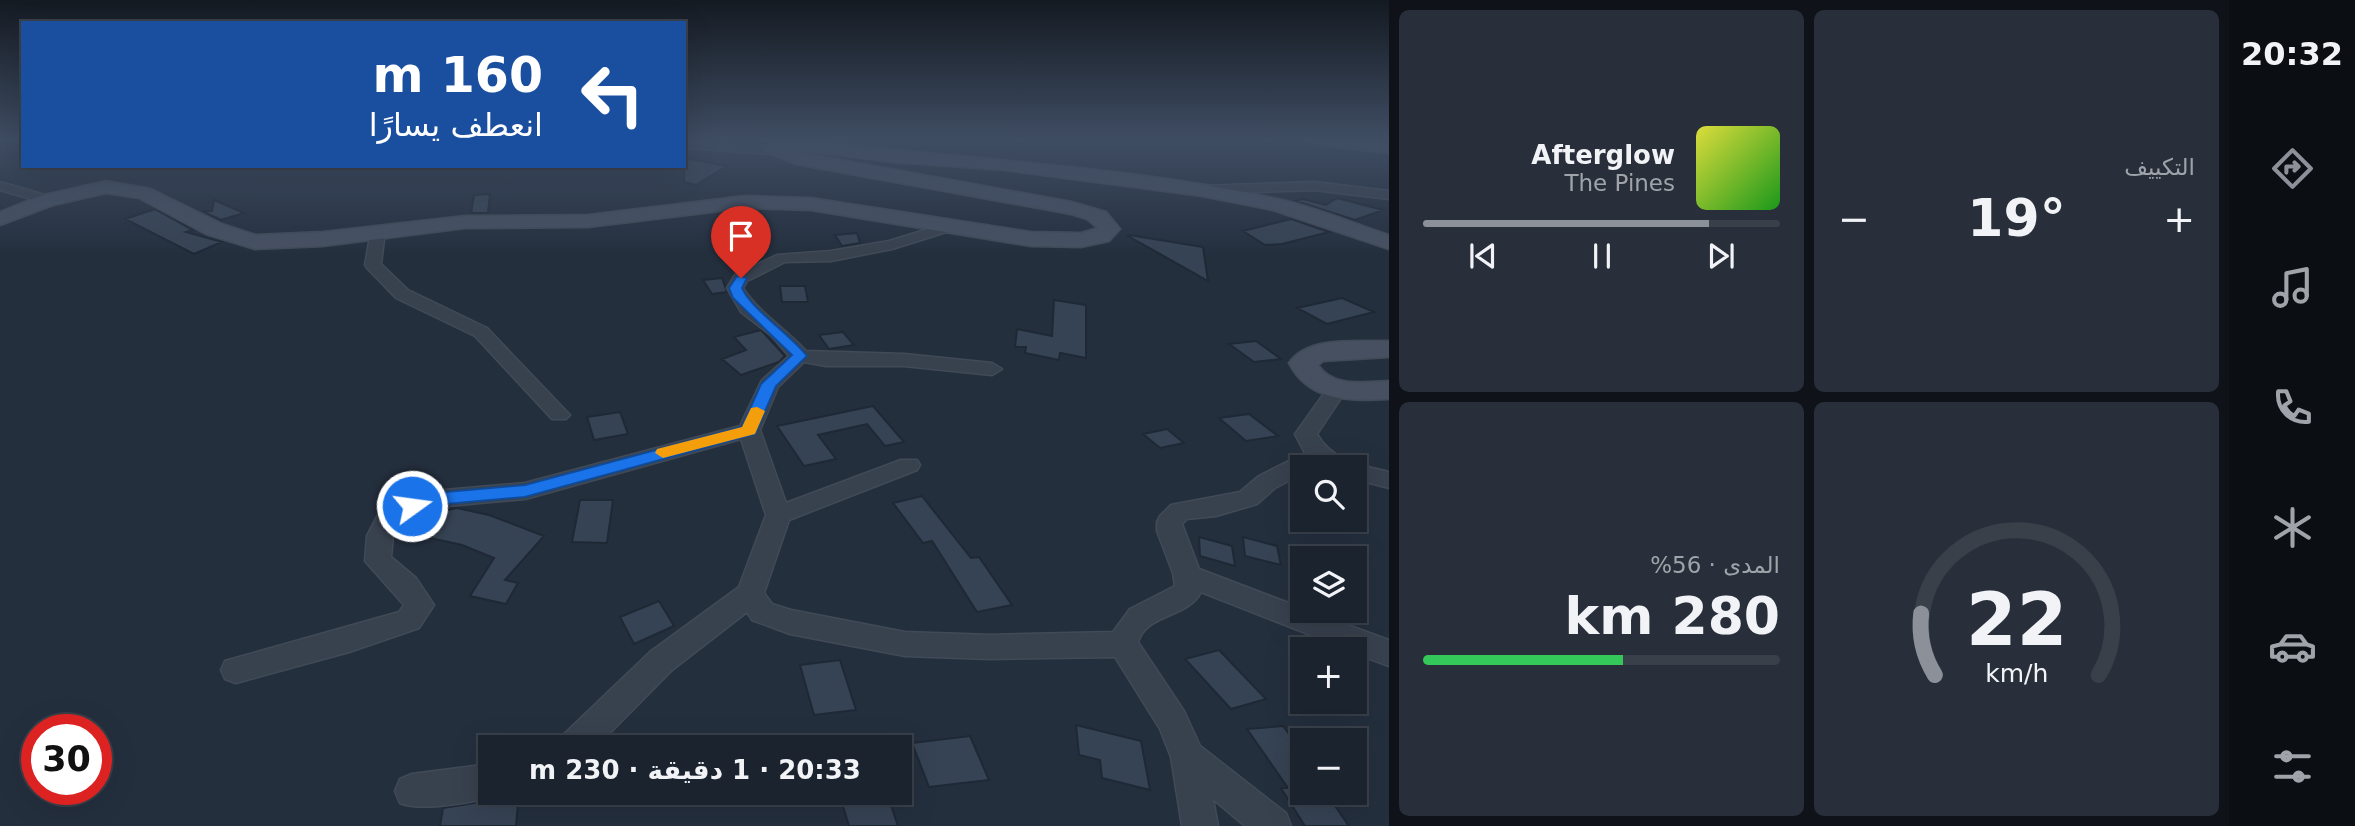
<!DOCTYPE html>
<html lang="ar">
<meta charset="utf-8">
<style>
:root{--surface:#1b232e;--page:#282f3a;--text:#f1f3f6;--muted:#a0a4aa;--line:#39404a;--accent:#8c9099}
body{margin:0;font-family:"DejaVu Sans",Cairo,sans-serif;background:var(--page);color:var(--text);direction:rtl;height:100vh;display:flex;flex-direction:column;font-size:26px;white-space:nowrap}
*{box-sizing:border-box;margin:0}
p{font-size:23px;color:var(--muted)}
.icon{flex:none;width:38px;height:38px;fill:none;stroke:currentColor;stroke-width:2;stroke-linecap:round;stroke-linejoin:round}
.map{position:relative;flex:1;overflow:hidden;direction:ltr}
.drawer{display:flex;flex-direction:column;gap:10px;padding:10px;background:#0f1319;width:840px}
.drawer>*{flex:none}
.banner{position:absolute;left:21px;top:21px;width:665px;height:147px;border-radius:0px;box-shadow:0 7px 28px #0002,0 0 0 2px var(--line);direction:rtl;background:#1a4fa0;color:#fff;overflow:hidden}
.buttons{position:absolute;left:1290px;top:455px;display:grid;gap:14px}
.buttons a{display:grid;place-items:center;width:77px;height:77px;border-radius:0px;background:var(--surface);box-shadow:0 7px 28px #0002,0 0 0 2px var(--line);font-size:35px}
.speed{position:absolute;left:21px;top:714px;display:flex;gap:14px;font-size:35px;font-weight:700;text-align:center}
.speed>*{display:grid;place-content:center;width:91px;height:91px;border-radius:50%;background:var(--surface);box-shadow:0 7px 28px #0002,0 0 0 2px var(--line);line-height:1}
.speed .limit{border:10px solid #d22;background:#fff;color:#111}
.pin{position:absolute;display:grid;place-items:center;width:60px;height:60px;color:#fff;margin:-72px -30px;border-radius:50% 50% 50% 0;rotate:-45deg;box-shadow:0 0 7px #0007}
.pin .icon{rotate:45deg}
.me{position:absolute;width:77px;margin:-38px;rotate:76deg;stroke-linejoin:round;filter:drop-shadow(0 0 5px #0008)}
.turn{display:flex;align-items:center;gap:24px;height:147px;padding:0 28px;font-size:32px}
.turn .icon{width:91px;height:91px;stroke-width:2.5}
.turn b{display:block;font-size:49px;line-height:60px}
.big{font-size:52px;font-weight:600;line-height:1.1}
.drawer .widget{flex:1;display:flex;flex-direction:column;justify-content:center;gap:10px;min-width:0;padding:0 24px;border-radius:10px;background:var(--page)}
.drawer .dial{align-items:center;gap:0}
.dial svg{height:182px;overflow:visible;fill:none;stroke:var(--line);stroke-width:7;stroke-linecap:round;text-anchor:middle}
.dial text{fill:var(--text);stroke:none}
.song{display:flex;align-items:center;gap:21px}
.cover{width:84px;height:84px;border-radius:10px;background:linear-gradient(135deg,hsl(60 70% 55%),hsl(120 70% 35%))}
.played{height:7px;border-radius:4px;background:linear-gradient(90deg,var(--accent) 80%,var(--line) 80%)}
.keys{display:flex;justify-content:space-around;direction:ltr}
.heat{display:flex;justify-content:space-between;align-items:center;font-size:38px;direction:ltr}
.charge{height:10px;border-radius:5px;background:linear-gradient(90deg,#34c759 56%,var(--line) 0)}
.drawer .tiles{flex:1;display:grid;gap:10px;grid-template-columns:repeat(2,1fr)}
.trip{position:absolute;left:478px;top:735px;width:434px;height:70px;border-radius:0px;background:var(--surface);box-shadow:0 7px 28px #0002,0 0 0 2px var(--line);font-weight:600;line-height:70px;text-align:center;direction:rtl}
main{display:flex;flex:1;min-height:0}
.menu{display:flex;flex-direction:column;width:126px;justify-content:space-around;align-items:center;background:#0b0e12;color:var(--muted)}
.menu .icon{width:49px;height:49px}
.menu .current{color:var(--accent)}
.menu b{font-size:32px;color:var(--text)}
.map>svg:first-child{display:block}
</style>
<main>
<nav class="menu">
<b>20:32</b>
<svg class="icon current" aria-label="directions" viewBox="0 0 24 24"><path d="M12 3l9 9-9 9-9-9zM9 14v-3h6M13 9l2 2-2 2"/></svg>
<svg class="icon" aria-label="music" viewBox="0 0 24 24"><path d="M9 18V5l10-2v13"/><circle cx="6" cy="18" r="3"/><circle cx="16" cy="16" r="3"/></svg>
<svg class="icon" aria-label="phone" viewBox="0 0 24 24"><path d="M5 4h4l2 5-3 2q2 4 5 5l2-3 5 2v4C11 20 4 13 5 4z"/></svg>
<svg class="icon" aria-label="climate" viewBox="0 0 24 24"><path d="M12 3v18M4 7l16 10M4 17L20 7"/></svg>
<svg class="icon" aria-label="car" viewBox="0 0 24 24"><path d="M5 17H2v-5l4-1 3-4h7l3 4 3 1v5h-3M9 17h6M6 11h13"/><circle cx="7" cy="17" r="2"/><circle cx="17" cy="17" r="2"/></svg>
<svg class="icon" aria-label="filters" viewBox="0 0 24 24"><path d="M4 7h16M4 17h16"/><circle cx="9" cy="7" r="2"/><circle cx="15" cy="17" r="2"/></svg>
</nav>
<section class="drawer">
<div class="tiles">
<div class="widget"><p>التكييف</p>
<div class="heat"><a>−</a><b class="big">19°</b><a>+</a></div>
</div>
<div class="widget">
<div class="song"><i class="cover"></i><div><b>Afterglow</b><p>The Pines</p></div></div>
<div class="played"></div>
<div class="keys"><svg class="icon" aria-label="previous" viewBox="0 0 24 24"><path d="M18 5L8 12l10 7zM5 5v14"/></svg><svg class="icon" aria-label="pause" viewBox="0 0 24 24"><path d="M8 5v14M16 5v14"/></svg><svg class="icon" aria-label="next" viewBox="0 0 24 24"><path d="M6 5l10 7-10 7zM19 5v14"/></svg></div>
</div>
<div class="widget dial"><svg viewBox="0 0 100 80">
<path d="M14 69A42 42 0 1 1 86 69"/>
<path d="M14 69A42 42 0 0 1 8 42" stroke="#8c9099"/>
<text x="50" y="56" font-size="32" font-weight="700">22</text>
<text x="50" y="72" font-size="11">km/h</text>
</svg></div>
<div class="widget"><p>المدى · 56%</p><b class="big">280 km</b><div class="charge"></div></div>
</div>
</section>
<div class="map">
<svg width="1389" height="826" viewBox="0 0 1389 826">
<rect width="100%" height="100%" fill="#242f3e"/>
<path fill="#364354" stroke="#1f2835" stroke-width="2" d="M684,158l43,8 -31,19 -12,-3z
M490,194l-2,19h-17l3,-18z
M1337,198l46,12 -28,10 -59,-19 7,-2 23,6z
M214,200l30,13 -23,7 -19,-9h10z
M155,209l38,21 -7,2 36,10 -28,12 -69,-35z
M1291,219l38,13 -47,12 -17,1 -22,-14z
M857,233l3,10 -18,3 -7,-11z
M1129,235l74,12 5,34 -80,-45z
M722,278l5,14 -15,2 -9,-14z
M780,286h25l3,16h-26z
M1342,298l32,14 -47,12 -30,-16z
M1054,300l32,5v53l-26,-5 -1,7 -34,-7 1,-6h-11l2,-18 35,7z
M761,330l24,26 -6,6 -38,13 -19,-16 24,-9 -12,-13z
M843,332l11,13 -25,4 -10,-14z
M1256,341l25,18 -27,3 -25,-18z
M873,406l31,36 -19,4 -18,-22 -49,11 18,24 -32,7 -27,-40z
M620,412l8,22 -34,6 -7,-23z
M1249,414l29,22 -32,5 -27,-23z
M1167,429l17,14 -24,5 -17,-14z
M922,496l49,62 8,-1 33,48 -35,7 -45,-71 -9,2 -30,-40z
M580,500h33l-6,43 -35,-1z
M457,508l32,7 55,21 -39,44 13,3 -12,21 -36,-8 24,-38 -32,-13 -54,-12 14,-18z
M1199,537l33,9 3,20 -35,-10z
M1243,537l34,9 4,19 -36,-9z
M659,601l15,25 -40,18 -14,-27z
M1219,650l47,49 -35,10 -46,-50z
M840,660l16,50 -42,5 -14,-50z
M1076,725l65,16 9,49 -48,-12 -2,-18 -21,-5z
M1283,726l19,26v41h24l23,33h-44l-24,-38h7l-41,-59z
M970,736l19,44 -60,7 -17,-44z
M505,793h14l-3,33h-76l3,-18 37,-6z
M839,793h48l11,33h-49z"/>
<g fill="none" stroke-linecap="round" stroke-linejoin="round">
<g stroke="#414a57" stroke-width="3">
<path id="street" d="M684,142l89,6 6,3 -6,3 -89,-6z
M0,182l52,15 2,3 -7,4 -47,-14z
M1314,182l75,9v8l-75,-9 -112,4 -6,-4 6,-4z
M951,222l5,1v6l-64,20 -61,12 -46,1 -38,19 -4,7c16,25 43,41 63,63l98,3 88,9 10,6 -10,6 -88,-9h-78l-22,-4 -26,25 -18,43 26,73 115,-43h16l3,5 -3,5 -128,50 -25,73 8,11 19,6 114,22 85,3 123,-3 17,-23 45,-23 -2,-13 -16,-42v-9l3,-6 11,-11 69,-13 19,-16 46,-23 -10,-19 35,-49h14l3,4 -30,45c15,27 43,31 72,38v16l-35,-9v-12h-52v7l-27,14 -18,16 -41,12 -29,3 -5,5 17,45 103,39v3h8l79,29v26l-35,-13v-4h-8l-145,-57c-13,26 -54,21 -63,50l46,69 16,35 86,67 5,13h-46l-32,-27 5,27h-36l-11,-69 -11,-28 -45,-72 -125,2 -85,-3 -115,-22 -38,-14 -5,-8 -75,58 -76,77h-38l4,-11 88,-84 89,-65 27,-72 -25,-76 -216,60 -89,8 -35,12 -8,17 -2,21 25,21 18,27 -15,23 -70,24 -113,31 -11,-4 -4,-9 4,-9 174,-49 5,-7 -39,-44 2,-25 15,-29 52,-16 91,-8 215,-57 22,-46 27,-24 -17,-20 -31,-24 -14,-24 8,-13 42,-20 54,-4 58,-10z
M378,227l7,4 -4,33 27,26 79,38 79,83 4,4 -4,4h-14l-77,-83 -79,-38 -29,-30 -2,-3 6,-34z
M490,764v29h12c-22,9 -81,19 -102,10l-5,-12 5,-12 12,-5z"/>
</g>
<g stroke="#414a57" stroke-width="3">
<path id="secondary" d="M792,139c162,20 326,25 486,60 37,8 74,24 111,36v14l-116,-39 -71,-14 -197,-26 -112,-8 -101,-13 -6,1 286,52 34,10 14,17 -11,12 -28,6 -50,-1 -220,-36 -66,-2 -157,19 -123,1 -142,18 -68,3 -49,-15 -67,-36 -33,-5 -53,12 -53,20v-13l40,-16 66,-15 45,8 71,35 34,11 67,-3 142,-16 123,-1 157,-19 66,2 220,34 50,1 17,-5 -11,-9 -16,-5 -275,-50 -32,-13 9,-10z
M1306,139l83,4v10l-75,-9z
M1389,341v16l-66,4 -5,4c15,23 47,17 71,16v18c-40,2 -80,3 -100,-36 19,-28 70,-21 100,-22z"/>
</g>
<use href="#street" fill="#38414e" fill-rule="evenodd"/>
<use href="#secondary" fill="#465061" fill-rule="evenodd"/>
</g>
<linearGradient id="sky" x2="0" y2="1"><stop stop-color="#141a22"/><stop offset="0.55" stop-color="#3f4d63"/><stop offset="1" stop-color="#3f4d63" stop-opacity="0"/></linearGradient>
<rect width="1389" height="254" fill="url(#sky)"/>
<path fill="#1a73e8" stroke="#114b97" stroke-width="2" d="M737,276l10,2 -5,10c8,20 49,47 65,68l-31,30 -21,48 -230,63 -90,8 -23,8 -6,-2 -3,-5 3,-4 28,-9 91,-8 217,-58 19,-43 31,-29 -59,-57 -4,-10z"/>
<path fill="#f59e0b" d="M757,407l8,4 -10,23 -92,24 -8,-5 2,-4 85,-22 9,-19z"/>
</svg>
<div class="buttons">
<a><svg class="icon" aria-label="search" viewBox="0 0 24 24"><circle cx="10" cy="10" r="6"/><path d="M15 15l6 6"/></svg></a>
<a><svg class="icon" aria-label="layers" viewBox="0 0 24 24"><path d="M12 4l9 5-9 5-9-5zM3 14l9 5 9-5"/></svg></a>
<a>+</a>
<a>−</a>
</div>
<div class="speed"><div class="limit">30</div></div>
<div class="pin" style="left:741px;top:278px;background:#d93025"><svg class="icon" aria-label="arrive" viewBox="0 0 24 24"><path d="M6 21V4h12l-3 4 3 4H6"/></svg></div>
<svg class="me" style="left:412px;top:506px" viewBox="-20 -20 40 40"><circle r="17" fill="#1a73e8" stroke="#fff" stroke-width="3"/><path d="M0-11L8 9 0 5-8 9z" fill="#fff"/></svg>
<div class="trip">20:33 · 1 دقيقة · 230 m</div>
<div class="banner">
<div class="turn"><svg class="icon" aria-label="left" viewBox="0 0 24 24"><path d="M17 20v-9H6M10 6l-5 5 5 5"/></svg><div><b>160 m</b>انعطف يسارًا</div></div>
</div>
</div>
</main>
